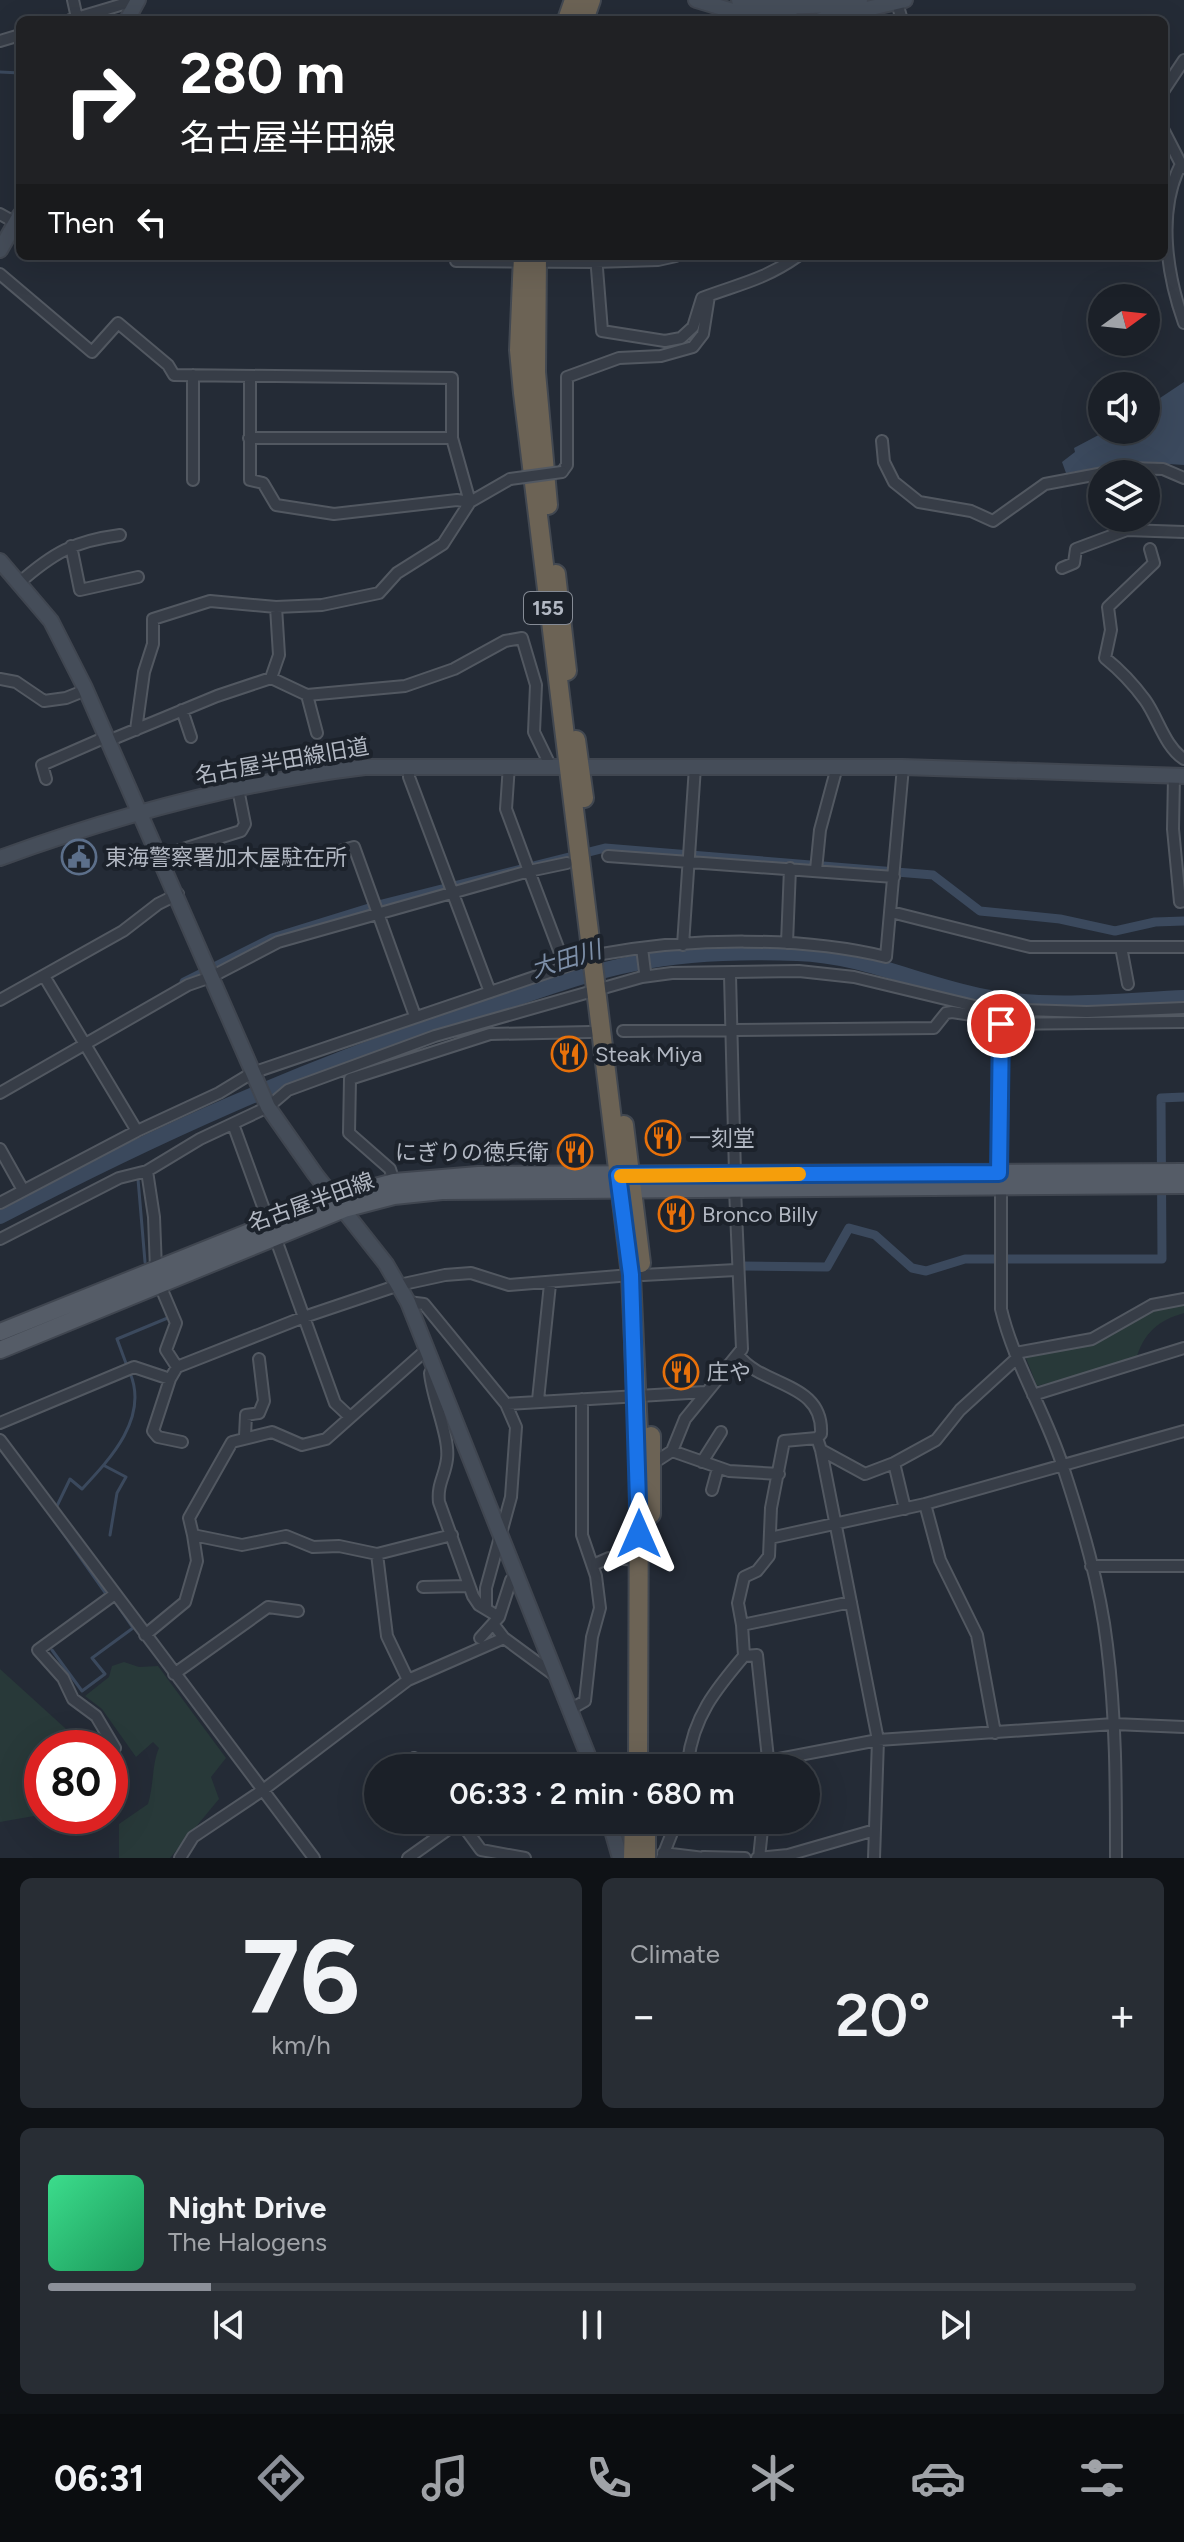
<!DOCTYPE html>
<meta charset="utf-8">
<style>
:root{--surface:#1b2028;--page:#282d34;--text:#f1f3f6;--muted:#a0a3a8;--line:#393e45;--accent:#8c9099}
body{margin:0;font-family:Figtree,"Noto Sans JP",sans-serif;background:var(--page);color:var(--text);height:100vh;display:flex;flex-direction:column;font-size:30px;white-space:nowrap}
*{box-sizing:border-box;margin:0}
p{font-size:26px;color:var(--muted)}
.icon{flex:none;width:44px;height:44px;fill:none;stroke:currentColor;stroke-width:2;stroke-linecap:round;stroke-linejoin:round}
.map{position:relative;height:1858px;overflow:hidden}
.sheet{display:flex;flex-direction:column;gap:20px;padding:20px;background:#0f1216;flex:1}
.sheet>*{flex:none}
.top-card{position:absolute;left:16px;top:16px;width:1152px;height:244px;border-radius:12px;box-shadow:0 8px 32px #0002,0 0 0 2px var(--line);background:#202124;color:#fff;overflow:hidden}
.needle{width:52px;rotate:75deg}
.fabs{position:absolute;left:1088px;top:284px;display:grid;gap:16px}
.fabs a{display:grid;place-items:center;width:72px;height:72px;border-radius:50%;background:var(--surface);box-shadow:0 8px 32px #0002,0 0 0 2px var(--line);font-size:40px}
.speed{position:absolute;left:24px;top:1730px;display:flex;gap:16px;font-size:40px;font-weight:700;text-align:center}
.speed>*{display:grid;place-content:center;width:104px;height:104px;border-radius:50%;background:var(--surface);box-shadow:0 8px 32px #0002,0 0 0 2px var(--line);line-height:1}
.speed .limit{border:12px solid #d22;background:#fff;color:#111}
.pin{position:absolute;display:grid;place-items:center;width:68px;height:68px;color:#fff;margin:-34px;border:4px solid #fff;border-radius:50%;box-shadow:0 2px 8px #0007}
.me{position:absolute;width:88px;margin:-44px;rotate:0deg;stroke-linejoin:round;filter:drop-shadow(0 0 6px #0008)}
.turn{display:flex;align-items:center;gap:28px;height:168px;padding:0 32px;font-size:36px}
.turn .icon{width:104px;height:104px;stroke-width:2.5}
.turn b{display:block;font-size:56px;line-height:68px}
.then{display:flex;align-items:center;height:76px;padding:0 32px;background:#0003;gap:16px;font-size:30px}
.big{font-size:60px;font-weight:600;line-height:1.1}
.sheet .card{flex:1;display:flex;flex-direction:column;justify-content:center;gap:12px;min-width:0;padding:0 28px;border-radius:12px;background:var(--page)}
.sheet .dial{align-items:center;gap:0}
.dial b{font-size:104px;line-height:1}
.song{display:flex;align-items:center;gap:24px}
.cover{width:96px;height:96px;border-radius:12px;background:linear-gradient(135deg,hsl(150 70% 55%),hsl(150 70% 35%))}
.played{height:8px;border-radius:4px;background:linear-gradient(90deg,var(--accent) 15%,var(--line) 15%)}
.keys{display:flex;justify-content:space-around;direction:ltr}
.heat{display:flex;justify-content:space-between;align-items:center;font-size:44px;direction:ltr}
.sheet .tiles{flex:1;display:grid;gap:20px;grid-template-columns:1fr 1fr}
.card:last-child{grid-column:span 2}
.trip{position:absolute;left:364px;top:1754px;width:456px;height:80px;border-radius:40px;background:var(--surface);box-shadow:0 8px 32px #0002,0 0 0 2px var(--line);font-weight:600;line-height:80px;text-align:center}
.menu{display:flex;height:128px;justify-content:space-around;align-items:center;background:#0b0d10;color:var(--muted)}
.menu .icon{width:56px;height:56px}
.menu .active{color:var(--accent)}
.menu b{font-size:36px;color:var(--text)}
.map>svg:first-child{display:block}
</style>
<div class="map">
<svg width="1184" height="1858" viewBox="0 0 1184 1858">
<rect width="100%" height="100%" fill="#242b36"/>
<path fill="#283939" d="M1184,1301v12c-25,7 -41,20 -48,47l-99,26 -13,-33 69,-12 62,-34z
M124,1662l15,5 19,-1 68,92 -15,19 8,22 -49,59h-51v-34l29,-20c6,-20 4,-41 11,-56l-6,-6 -17,15 -34,-48 -17,-13 24,-19 3,-11z
M0,1669l87,79h-45v63l-8,5 -34,6z"/>
<path fill="#3b495d" d="M1184,382v83l-46,-3 -72,11 -4,-11 13,-10 -1,-4 34,-18h38v-14l4,-1 7,-15z"/>
<g fill="none" stroke-linecap="round" stroke-linejoin="round">
<path stroke="#3b495d" stroke-width="3" d="M0,72l20,1
M138,1179l7,83
M127,1366l-10,-27 53,-22
M105,1466l21,11 -9,16 -7,42
M55,1510l15,-31 12,10c28,-30 67,-71 48,-116
M51,1516l55,78
M52,1650l30,41 23,-17 -13,-16 41,-30 -17,-25"/>
<path stroke="#3b495d" stroke-width="9" d="M184,982l88,-44 110,-34 223,-56 328,27 47,36 80,8 55,12 40,-9 29,-1
M741,1266l86,1 22,-39 26,7 37,33 14,3 39,-12h197l-1,-161 23,-1"/>
<path stroke="#3b495d" stroke-width="16" d="M0,1216c153,-80 305,-149 469,-202 55,-18 110,-40 167,-51 51,-11 109,-12 161,-10 67,2 124,32 188,44 65,12 133,4 199,1"/>
<g stroke="#525861" stroke-width="14">
<path id="street" d="M73,0l4,18
M897,3l5,17
M70,20l67,-20
M0,41l20,-6
M1164,90l20,-30
M1164,131l19,37
M1180,166c-23,47 -13,109 4,157
M0,214l16,9
M596,256l6,75 63,10 16,-3 12,-11 9,-29c37,-14 62,-18 96,-42
M456,261l138,1 64,-2 18,-4
M0,274l92,78 26,-29 50,42 6,10 278,3v60l18,64
M250,377v103l13,3 13,22 58,9 123,-14 13,2
M249,438h203
M882,441l2,21 10,20 25,20 52,9 22,10 52,-37 85,-16 33,1 21,9
M562,472l5,-7v-88l52,-19 42,-2 32,-9 10,-13 6,-38
M193,480v-105
M71,546l9,44 58,-13
M1150,549l4,14 -46,44 3,23 -6,28c15,12 29,27 40,42 13,18 20,47 39,59
M1062,568l12,-5 2,-14 51,-19 57,2
M19,583c34,-30 55,-42 101,-48
M271,678l8,-23 -3,-48 46,-2 57,-12 18,-20 46,-29 27,-42 40,-23
M0,679l16,3 28,19 22,-3 20,-8
M307,695l10,38
M182,710l9,27
M136,730l8,-58 9,-28v-25l57,-18 66,6
M108,741l109,-45 54,-18 36,17 98,-9 49,-17 51,-28 17,-3 14,47 -2,47 16,33
M409,765v12l81,215
M509,765l-3,44 23,62 38,-8
M1174,776l-1,53 7,73 4,-1
M46,779l-4,-14 64,-28
M326,855l28,-8 61,169
M161,856l80,-25 4,-7 -7,-35
M608,856l286,21
M816,870l4,-40 17,-63
M891,912l139,35h154
M787,943l3,-75
M683,945l12,-178
M1121,947l7,37
M642,948l3,24
M730,975l5,199
M44,976l93,155
M0,1000l123,-69 35,-27 20,-10
M1001,1024v285c13,55 45,104 62,158 19,58 37,118 44,178 9,71 9,142 9,213
M623,1031l311,-3 12,-15 6,-1 47,7 2,5 183,-2
M0,1093l188,-108 23,-8 67,-35 251,-71 36,95
M233,1124l36,99
M0,1149l23,41
M147,1171l7,46 2,52
M394,1182l-4,-13 -41,-36 1,-54 140,-45 100,-2
M0,1203l137,-72 82,-38 33,-20 350,-119c88,-16 197,-18 284,3l17,-190
M275,1237l60,166 15,14
M0,1239l119,-61 28,-7 53,-32 68,-32 20,-17 147,-54 207,-59 30,-4 127,-2 55,6 133,32 100,3 97,-4
M643,1275l93,-5
M408,1302l16,2 82,100 10,23 -5,70 -25,91v19
M425,1351l-99,88 -24,6 -30,-13 -40,10 -43,76 4,17 49,10 44,-9 27,11 26,-1 38,8 75,-19
M1015,1353l77,-14 60,-34 32,-6
M739,1356c24,31 85,26 82,78l-4,4
M177,1367l127,-50 95,-32 46,-10 26,-2 38,12 122,-10
M433,1368l-3,5c2,25 20,64 17,86 -2,17 -10,25 -8,43l34,94 6,9 20,12
M170,1379l-17,52 5,6 24,5
M1033,1395l151,-47
M538,1400l12,-116
M506,1404l199,-12
M0,1423l134,-56 36,12 7,-12 -11,-17 10,-27 -17,-40
M245,1436l1,-21 13,-2 5,-12 -5,-42
M0,1440l314,418
M821,1450l57,290 -4,118
M672,1451l57,20 50,3
M702,1462l19,-30
M894,1463l11,46
M652,1464l20,-13 13,-32 57,-70 -7,-160
M712,1490l6,-22
M925,1504l15,56 37,75 18,98
M770,1538l155,-34 259,-73
M377,1554l10,82 21,44
M593,1565l16,-7 30,2
M1091,1566h93
M423,1587l44,-1
M494,1625l10,13 53,39
M742,1625l-4,-22 6,-26 13,-6 12,-15 2,-48 13,-67 33,-3 4,12 44,24 29,-11 42,-23 24,-30 57,-52
M145,1635l40,-33 12,-41 -4,-26
M480,1638l19,-21 12,-37 6,-4
M174,1674l94,-67 30,4
M571,1709l14,-8 7,-64 8,-29 -4,-32 -14,-41v-136
M110,1755l5,-7 -19,-32 -23,-17 -10,-21 -25,-28 77,-56
M414,1758l7,10
M688,1762c5,-45 28,-73 56,-106
M686,1768l2,-6 48,5 142,-27 236,-16 70,3
M769,1768l-12,-113 -13,1 -2,-31 109,-23
M459,1820l22,30 44,8
M663,1853l41,5
M704,1857l41,1
M180,1858l13,-21 70,-47 145,-110 96,-42
M408,1858l52,-37
M662,1858l15,-38
M757,1858l31,-3 87,-25
M759,1858l4,-38"/>
</g>
<g stroke="#404650" stroke-width="18">
<path id="secondary" d="M696,0l40,12 58,8
M739,0c41,8 81,9 121,0
M127,20l11,-20
M820,20l85,-20
M0,250l20,-35
M0,561l51,60 34,67 183,419 47,67 71,90 22,38 185,466
M0,858c118,-43 240,-76 365,-91h538l281,9
M609,1820l11,38"/>
</g>
<g stroke="#404650" stroke-width="20">
<path id="primary" d="M0,1332l334,-134 60,-16 84,-7 706,-3
M0,1350l344,-141 50,-13 48,-5 742,-6"/>
</g>
<g stroke="#424851" stroke-width="22">
<path id="highway" d="M567,20l7,-20
M584,20l7,-20
M523,256l-4,94 4,43 108,882 8,180 -1,313
M537,256l-1,116 12,133
M556,574l11,97
M576,740l8,58
M624,1125l17,138
M651,1436v78
M633,1858l1,-38
M646,1858v-38"/>
</g>
<use href="#street" stroke="#373d47" stroke-width="10"/>
<use href="#secondary" stroke="#454d59" stroke-width="14"/>
<use href="#primary" stroke="#555c67" stroke-width="16"/>
<use href="#highway" stroke="#6c6355" stroke-width="18"/>
<g stroke="#525861" stroke-width="14" stroke-linecap="butt">
<path id="street-bridge" d="M510,479l52,-7"/>
</g>
<use href="#street-bridge" stroke="#373d47" stroke-width="10"/>
</g>
<g fill="none" stroke-linecap="round" stroke-linejoin="round">
<g stroke="#114b97" stroke-width="20">
<path id="route" d="M639,1534l-8,-259 -13,-100 381,-2 2,-149"/>
</g>
<use href="#route" stroke="#1a73e8" stroke-width="14"/>
<path stroke="#f59e0b" stroke-width="14" d="M621,1176l178,-2"/>
</g>
<defs>
<g id="civic-ring" transform="scale(1.8)"><circle r="9.5" fill="#1c222b" stroke="#5c6f8a" stroke-width="1.5"/><path d="M-.6-6.5H3V-4.5H.6V-3L4-1V1h2V6H-6V1h2V-1L-.6-3ZM-1.2 2.5V6h2.4V2.5Z" fill="#5c6f8a"/></g>
<g id="restaurant-ring" transform="scale(1.8)"><circle r="9.5" fill="#1c222b" stroke="#e8710a" stroke-width="1.5"/><path d="M-5-6h1v4h1v-4h1v4h1v-4h1v5L-1.5 .5V6h-2V.5L-5-1ZM5-6V6H3V1.5H1.5Q1.5-4 5-6Z" fill="#e8710a"/></g>
</defs>
<g fill-rule="evenodd">
<use href="#civic-ring" x="79" y="857"/>
<use href="#restaurant-ring" x="569" y="1054"/>
<use href="#restaurant-ring" x="663" y="1138"/>
<use href="#restaurant-ring" x="575" y="1152"/>
<use href="#restaurant-ring" x="676" y="1214"/>
<use href="#restaurant-ring" x="681" y="1372"/>
</g>
<g text-anchor="middle" dominant-baseline="central" stroke-width="8" stroke-linejoin="round" paint-order="stroke">
<rect fill="#1c222b" stroke="#858b95" stroke-width="2" x="524" y="592" width="48" height="32" rx="6"/>
<g font-size="20" font-weight="bold" fill="#b2b8c3">
<text x="548" y="608">155</text>
</g>
<g font-size="22" fill="#b2b8c3" stroke="#1c222b">
<text transform="translate(282 761) rotate(-10)">名古屋半田線旧道</text>
<text transform="translate(311 1202) rotate(-20)">名古屋半田線</text>
</g>
<g font-size="22" fill="#b2b8c3" stroke="#1c222b" text-anchor="start">
<text x="105" y="857">東海警察署加木屋駐在所</text>
<text x="595" y="1054">Steak Miya</text>
<text x="689" y="1138">一刻堂</text>
<text x="549" y="1152" text-anchor="end">にぎりの徳兵衛</text>
<text x="702" y="1214">Bronco Billy</text>
<text x="707" y="1372">庄や</text>
</g>
<g font-size="24" font-style="italic" fill="#7d8fa8" stroke="#1c222b">
<text transform="translate(566 959) rotate(-17)">大田川</text>
</g>
</g>
</svg>
<div class="fabs">
<a><svg class="needle" viewBox="-14 -14 28 28"><path d="M0-13l5 13h-10z" fill="#e53935"/><path d="M0 13l5-13h-10z" fill="#a0a3a8"/></svg></a>
<a><svg class="icon" aria-label="sound" viewBox="0 0 24 24"><path d="M4 9h4l5-4v14l-5-4H4zM17 9q2 3 0 6"/></svg></a>
<a><svg class="icon" aria-label="layers" viewBox="0 0 24 24"><path d="M12 4l9 5-9 5-9-5zM3 14l9 5 9-5"/></svg></a>
</div>
<div class="speed"><div class="limit">80</div></div>
<div class="pin" style="left:1001px;top:1024px;background:#d93025"><svg class="icon" aria-label="arrive" viewBox="0 0 24 24"><path d="M6 21V4h12l-3 4 3 4H6"/></svg></div>
<svg class="me" style="left:639px;top:1534px" viewBox="-20 -20 40 40"><path d="M0-17L14 15 0 8-14 15z" fill="#1a73e8" stroke="#fff" stroke-width="4"/></svg>
<div class="trip">06:33 · 2 min · 680 m</div>
<div class="top-card">
<div class="turn"><svg class="icon" aria-label="right" viewBox="0 0 24 24"><path d="M7 20v-9h11M14 6l5 5-5 5"/></svg><div><b>280 m</b>名古屋半田線</div></div>
<div class="then">Then<svg class="icon" aria-label="left" viewBox="0 0 24 24"><path d="M17 20v-9H6M10 6l-5 5 5 5"/></svg></div>
</div>
</div>
<section class="sheet">
<div class="tiles">
<div class="card dial"><b>76</b><p>km/h</p></div>
<div class="card"><p>Climate</p>
<div class="heat"><a>−</a><b class="big">20°</b><a>+</a></div>
</div>
<div class="card">
<div class="song"><i class="cover"></i><div><b>Night Drive</b><p>The Halogens</p></div></div>
<div class="played"></div>
<div class="keys"><svg class="icon" aria-label="previous" viewBox="0 0 24 24"><path d="M18 5L8 12l10 7zM5 5v14"/></svg><svg class="icon" aria-label="pause" viewBox="0 0 24 24"><path d="M8 5v14M16 5v14"/></svg><svg class="icon" aria-label="next" viewBox="0 0 24 24"><path d="M6 5l10 7-10 7zM19 5v14"/></svg></div>
</div>
</div>
</section>
<nav class="menu">
<b>06:31</b>
<svg class="icon active" aria-label="directions" viewBox="0 0 24 24"><path d="M12 3l9 9-9 9-9-9zM9 14v-3h6M13 9l2 2-2 2"/></svg>
<svg class="icon" aria-label="music" viewBox="0 0 24 24"><path d="M9 18V5l10-2v13"/><circle cx="6" cy="18" r="3"/><circle cx="16" cy="16" r="3"/></svg>
<svg class="icon" aria-label="phone" viewBox="0 0 24 24"><path d="M5 4h4l2 5-3 2q2 4 5 5l2-3 5 2v4C11 20 4 13 5 4z"/></svg>
<svg class="icon" aria-label="climate" viewBox="0 0 24 24"><path d="M12 3v18M4 7l16 10M4 17L20 7"/></svg>
<svg class="icon" aria-label="car" viewBox="0 0 24 24"><path d="M5 17H2v-5l4-1 3-4h7l3 4 3 1v5h-3M9 17h6M6 11h13"/><circle cx="7" cy="17" r="2"/><circle cx="17" cy="17" r="2"/></svg>
<svg class="icon" aria-label="filters" viewBox="0 0 24 24"><path d="M4 7h16M4 17h16"/><circle cx="9" cy="7" r="2"/><circle cx="15" cy="17" r="2"/></svg>
</nav>
